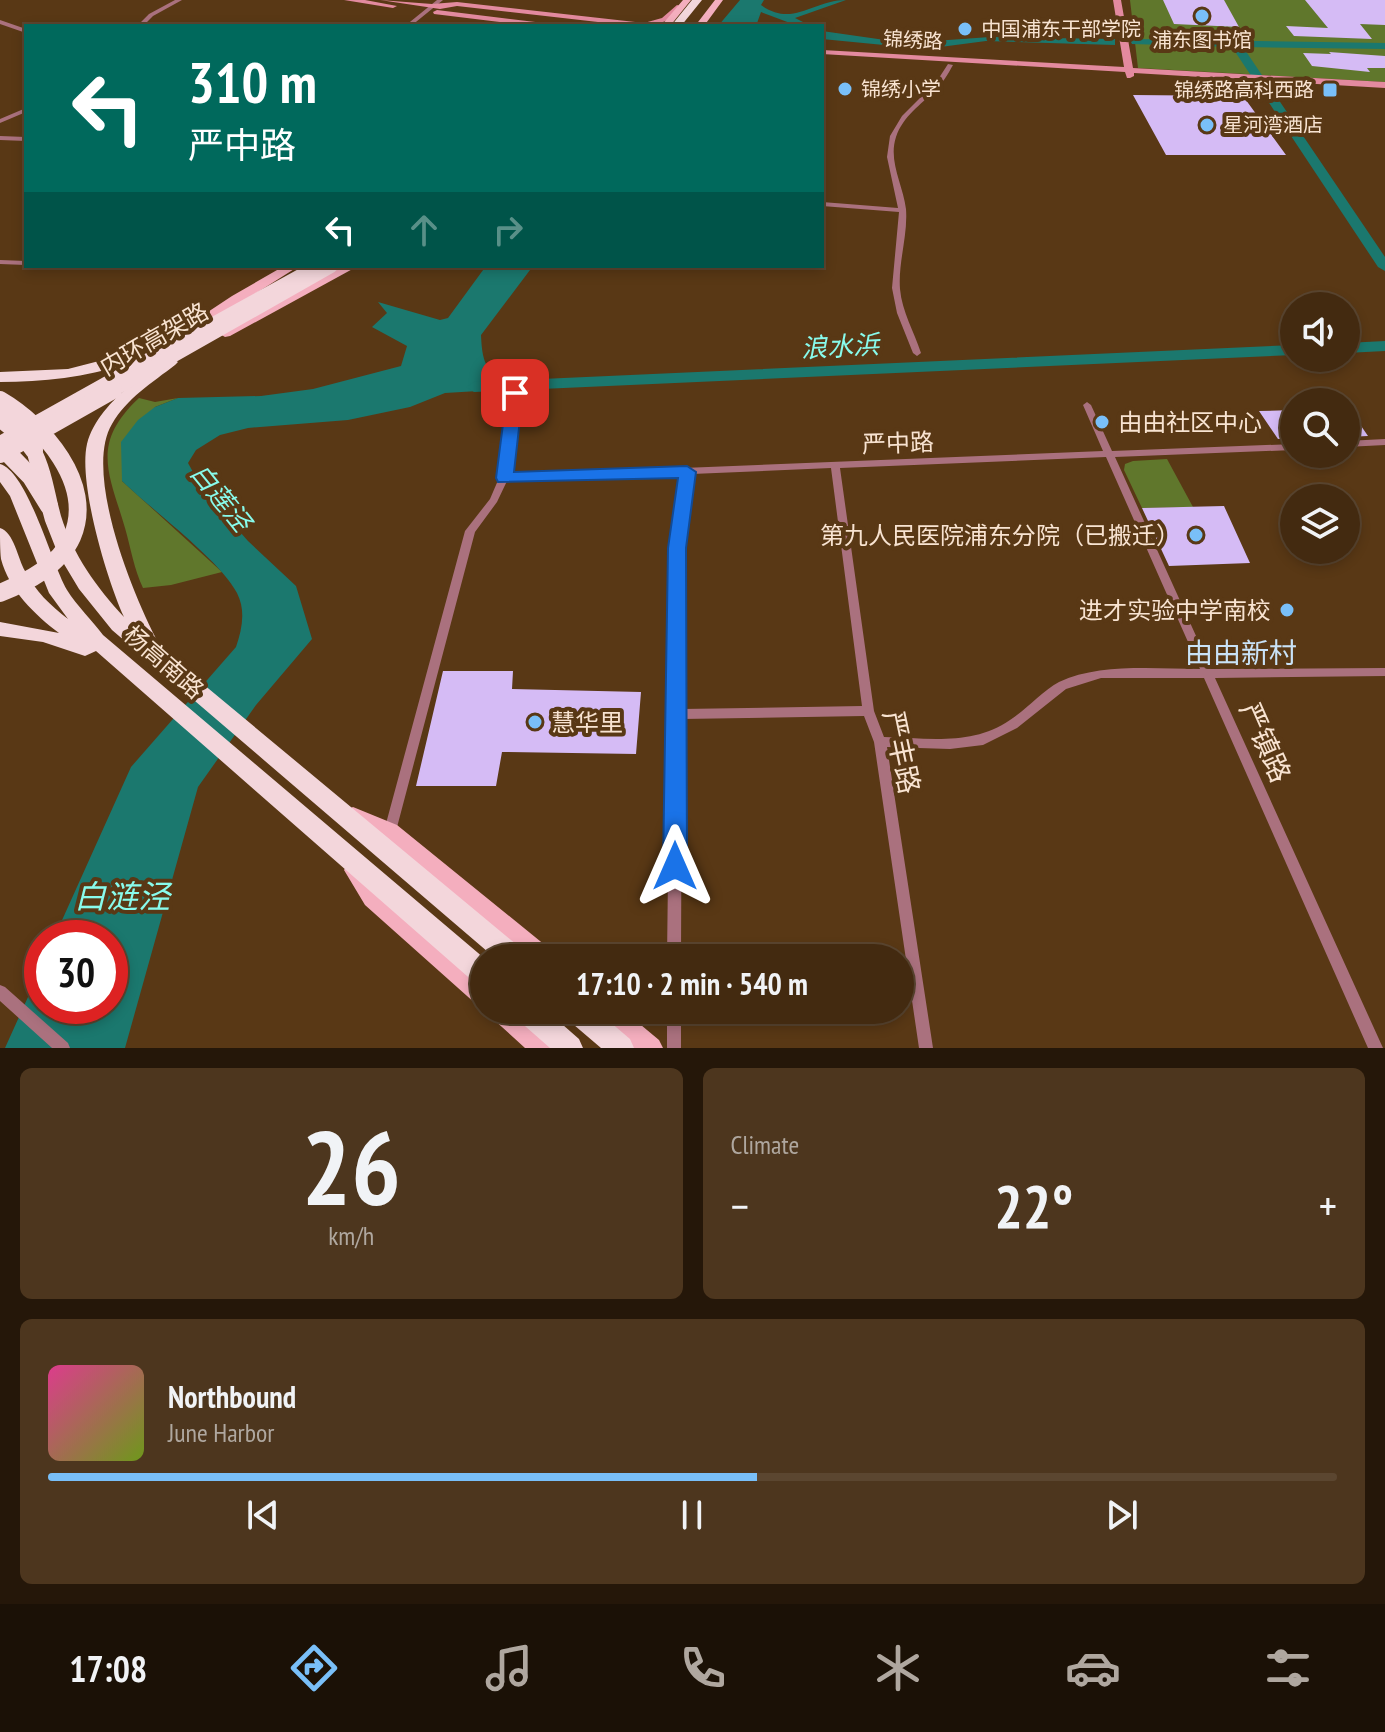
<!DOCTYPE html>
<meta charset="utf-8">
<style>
:root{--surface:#432a10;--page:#4d361e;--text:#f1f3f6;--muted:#afa79f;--line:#5b4630;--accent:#79bff8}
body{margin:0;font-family:"PT Sans Narrow","Noto Sans SC",sans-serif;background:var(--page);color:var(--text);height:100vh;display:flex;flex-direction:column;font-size:30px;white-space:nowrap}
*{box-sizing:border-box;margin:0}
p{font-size:26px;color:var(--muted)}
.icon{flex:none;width:44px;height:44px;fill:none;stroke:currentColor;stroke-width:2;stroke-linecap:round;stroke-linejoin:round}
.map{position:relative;height:1048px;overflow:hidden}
.sheet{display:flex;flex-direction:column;gap:20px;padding:20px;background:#251709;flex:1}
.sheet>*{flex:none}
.top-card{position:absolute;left:24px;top:24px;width:800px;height:244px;border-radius:0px;box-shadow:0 4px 12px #0003,0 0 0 2px var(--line);background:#00695c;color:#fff;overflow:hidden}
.controls{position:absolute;left:1280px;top:292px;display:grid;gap:16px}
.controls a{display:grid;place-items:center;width:80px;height:80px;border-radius:50%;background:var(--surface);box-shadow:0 4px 12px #0003,0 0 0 2px var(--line);font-size:40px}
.speed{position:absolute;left:24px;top:920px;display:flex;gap:16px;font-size:40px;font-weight:700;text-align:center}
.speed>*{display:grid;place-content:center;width:104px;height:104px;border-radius:50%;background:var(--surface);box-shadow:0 4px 12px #0003,0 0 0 2px var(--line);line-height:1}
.speed .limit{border:12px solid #d22;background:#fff;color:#111}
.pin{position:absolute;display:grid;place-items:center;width:68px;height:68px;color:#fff;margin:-34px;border-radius:16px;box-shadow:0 4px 12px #0006}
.me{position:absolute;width:88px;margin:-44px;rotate:0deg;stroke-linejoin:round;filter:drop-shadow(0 0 6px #0008)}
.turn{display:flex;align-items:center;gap:28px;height:168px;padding:0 32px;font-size:36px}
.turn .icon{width:104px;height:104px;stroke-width:2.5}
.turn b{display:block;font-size:56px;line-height:68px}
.lanes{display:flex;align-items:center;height:76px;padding:0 32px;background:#0003;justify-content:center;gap:40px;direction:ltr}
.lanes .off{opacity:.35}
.big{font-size:60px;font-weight:700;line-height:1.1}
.sheet .tile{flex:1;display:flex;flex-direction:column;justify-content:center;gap:12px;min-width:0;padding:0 28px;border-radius:12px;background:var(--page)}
.sheet .dial{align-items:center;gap:0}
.dial b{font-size:104px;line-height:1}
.song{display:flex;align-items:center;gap:24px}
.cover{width:96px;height:96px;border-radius:12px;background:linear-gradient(135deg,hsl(330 70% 55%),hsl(80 70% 35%))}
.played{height:8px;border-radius:4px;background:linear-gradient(90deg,var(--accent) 55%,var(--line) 55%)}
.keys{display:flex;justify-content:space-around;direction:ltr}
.heat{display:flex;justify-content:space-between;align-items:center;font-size:44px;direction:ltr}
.sheet .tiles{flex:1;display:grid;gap:20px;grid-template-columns:1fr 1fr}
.tile:last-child{grid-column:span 2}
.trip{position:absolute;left:470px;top:944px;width:444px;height:80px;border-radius:40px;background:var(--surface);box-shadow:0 4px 12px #0003,0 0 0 2px var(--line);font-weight:700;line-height:80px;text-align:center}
.tabs{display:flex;height:128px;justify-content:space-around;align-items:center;background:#1b1106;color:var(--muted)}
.tabs .icon{width:56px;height:56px}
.tabs .on{color:var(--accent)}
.tabs b{font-size:36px;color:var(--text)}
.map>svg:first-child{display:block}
</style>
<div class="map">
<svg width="1385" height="1048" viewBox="0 0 1385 1048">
<rect width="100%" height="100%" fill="#593815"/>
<path fill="#60772c" d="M1130,0h255v82l-247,-14z
M139,398l16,4 23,-4 -23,9 -33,74 100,91 -51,13 -28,3c-9,-19 -12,-39 -18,-60 -16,-55 -35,-84 14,-130z
M1167,459l26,48 -51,1 -18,-38 1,-6 8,-3z"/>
<path fill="#1b786e" d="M740,0h24l-3,5c32,23 52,-5 85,-5l-51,18 16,8h-13l-37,-14 -5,14h-38z
M822,31l84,12 84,-6 125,2v6l-129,-4 -61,8 -103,-10z
M486,266h47l-52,69c1,19 2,33 19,45l-5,10 -50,3 -35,14 -62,13 -100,8 -28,7 -24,15 -8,13 15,27 45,51 48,45 16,53 -56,66 -58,82 -73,261h-120l37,-82v40h68v-68h-56l77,-171 105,-120c6,-18 10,-36 1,-54 -18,-34 -84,-82 -115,-112l-1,-39 17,-22 17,-13 23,-9 83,-2 52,-7 88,-23 6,-20 -35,-19 15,-14 -9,-11 62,18 8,-2z"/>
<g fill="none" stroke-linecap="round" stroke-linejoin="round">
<path fill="#1b786e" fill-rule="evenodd" d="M1136,39l249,4v6l-142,-2 142,210v14l-7,-4 -146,-220 -100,-3 -1,-2z
M1385,341v10l-39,2v-10z
M1294,345v10l-820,37 -8,-5 8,-5z"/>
</g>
<path fill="#d5bbf5" d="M1163,0h61l15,27 -65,-3z
M1305,0h80v25l-25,-1 12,15 -78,-3 -8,-10 42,2z
M1329,52l56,4v12h-18l3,4 -58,-6 -9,-13 28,1z
M1133,95l110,1 43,59h-120z
M1346,404l22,32 -22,1z
M1294,410v28l-16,1 -19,-28z
M1224,506l26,57 -81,3 -27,-58z
M443,671h70l-1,18 129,3 -5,62 -134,-2 -6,34h-80z"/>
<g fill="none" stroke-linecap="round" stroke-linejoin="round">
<path fill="#aa717e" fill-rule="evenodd" d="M175,0h7l-29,16 -10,10h-6l12,-12z
M437,0h6l-32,26h-6z
M0,20l26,9v4l-26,-9z
M948,64l5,1c-5,9 -10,18 -18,25 -14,15 -32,26 -39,47 -8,24 7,48 10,72 2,27 -8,53 -6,80 2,23 14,42 21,64l-4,3 -4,-3 -16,-40 -5,-25 7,-76 -77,-6v-4l76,6 -11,-51 3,-21 12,-20 35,-35z
M26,108v4l-26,11v-4z
M0,136l26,1v4l-26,-1z
M0,260l26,1v4l-26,-1z
M515,390l4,3 -10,82 594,-24 -20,-46 4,-3 4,3 21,46 182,-7v6l-179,7 96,212 174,-1v8l-170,2 168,370h-15l-164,-370h-103l-35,11 -49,39 -34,17 -33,4 -63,-2 46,301h-14l-45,-306 -10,-26 -182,3 -1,239h-14l5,-410 10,-74 -175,7 -10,21 -22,30 -79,299 -1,4 -5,2 -5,-2 -1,-4 81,-300 25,-32 9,-21 12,-85zM1106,457l94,212c-44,0 -101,-6 -141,13 -17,9 -33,28 -49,38 -37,26 -83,18 -126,17l-10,-26 -34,-243zM831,468l31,238 -180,3v-161l10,-74z
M1385,439v6l-39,2v-6z
M0,985l5,2 63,56 2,5h-18l-52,-47z
M667,1010h14v38h-14z"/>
<path fill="#e38a9f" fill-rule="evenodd" d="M344,0h21l32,6 -4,2z
M380,0l52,4 25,-2 187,21 18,-5 15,-13 7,2c-17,17 -28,19 -51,19l-176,-20 -17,3z
M1113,0h8l12,68 252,14v6l-251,-15v3l-4,2h-3l-2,-6 -303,-18v-4l302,17z
M437,10l115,14 4,2h-23l-99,-12 -1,-2z"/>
<path fill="#f4aebe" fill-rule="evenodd" d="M683,0h8l-21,26h-9z
M715,0h8l-19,26h-9z
M284,266h15l-123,78h-10l-2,-3 68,-45z
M343,266h15l-128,70 -5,1 -7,-4z
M353,807l44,18 154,125 3,8h-28l-143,-121 -37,-15 -3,-6 3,-6z
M355,861l7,2 19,28 103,90v26l-8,-3 -111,-99 -21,-35 4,-7z
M488,1010h29l34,30 4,8h-30l-33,-30z
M593,1010h30l36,30 4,8h-30l-36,-30z"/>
<path fill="#f3d6db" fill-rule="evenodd" d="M692,0h10l-21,26h-10z
M304,266h17l-321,181v-12l127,-71c-41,13 -84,18 -127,18v-10l68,-3 66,-17 7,4z
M170,357l8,5 -3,3c-22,17 -49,34 -63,59 -29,48 21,172 46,218l-2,3 367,305 4,8h-32l-383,-328 -33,-41 -21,-35 -13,-33 -19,-71 8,-5 8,5c10,21 13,44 19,66 12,39 36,72 63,101 -17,-37 -46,-134 -37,-173 6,-24 25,-43 43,-59 11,-9 26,-24 40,-28z
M0,464c28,8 52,101 67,126 10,16 25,30 36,45l381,323v28l-9,-3 -379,-332 -11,5 -42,-14 -43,-6v-14l59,11c-24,-18 -50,-43 -58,-74 -1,-9 -1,-21 -1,-31 14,4 18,31 25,43 10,20 26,35 43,48l-19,-26 -39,-97 -10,-14z
M513,1010h33l33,29 4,9h-33l-33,-29z
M563,1010h33l34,29 4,9h-33l-34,-29z"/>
<path stroke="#f3d6db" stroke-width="14" d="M109,392l222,-126"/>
<path stroke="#f3d6db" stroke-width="18" d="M0,400c43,25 95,84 72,137 -13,29 -45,45 -72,56
M0,418l25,20 9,12
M0,445l31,32 18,29
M0,454l113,-64"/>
</g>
<path fill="#1a73e8" stroke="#114b97" stroke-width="2" d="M515,388l8,5 -9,79 173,-6 9,6 -10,76 1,318 -4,8 -8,3 -8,-3 -4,-8 5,-318 10,-70 -180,4 -2,-4 11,-85z"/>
<g fill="#79bff8" stroke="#593815" stroke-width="3">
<circle cx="1202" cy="16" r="8"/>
<circle cx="965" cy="29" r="8"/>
<circle cx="845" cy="89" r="8"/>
<rect x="1322" y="82" width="16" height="16" rx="4"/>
<circle cx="1207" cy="125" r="8"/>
<circle cx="1102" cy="422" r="8"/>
<circle cx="1196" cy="535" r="8"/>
<circle cx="1287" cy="610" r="8"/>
<circle cx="535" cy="722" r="8"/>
</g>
<g text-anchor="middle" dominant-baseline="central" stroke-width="8" stroke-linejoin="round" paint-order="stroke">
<g font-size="20" fill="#f8e3d1" stroke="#593815" text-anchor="start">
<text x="981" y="29">中国浦东干部学院</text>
<text x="1202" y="40" text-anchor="middle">浦东图书馆</text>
<text x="861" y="89">锦绣小学</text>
<text x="1314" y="90" text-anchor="end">锦绣路高科西路</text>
<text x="1223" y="125">星河湾酒店</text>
</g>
<g font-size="20" fill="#f8e3d1" stroke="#593815">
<text transform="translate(913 40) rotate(3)">锦绣路</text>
</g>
<g font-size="24" fill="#f8e3d1" stroke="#593815">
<text transform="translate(154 339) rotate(-30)">内环高架路</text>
<text transform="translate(898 443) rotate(-2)">严中路</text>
<text transform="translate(164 662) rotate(41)">杨高南路</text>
</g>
<g font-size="24" fill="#f8e3d1" stroke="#593815" text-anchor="start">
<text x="1118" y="422">由由社区中心</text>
<text x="1180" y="535" text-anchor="end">第九人民医院浦东分院（已搬迁）</text>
<text x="1271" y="610" text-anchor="end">进才实验中学南校</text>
<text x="551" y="722">慧华里</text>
</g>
<g font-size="26" font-style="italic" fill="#88fbec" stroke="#593815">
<text transform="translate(840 346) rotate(-3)">浪水浜</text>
<text transform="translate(221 497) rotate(51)">白莲泾</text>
</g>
<g font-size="28" fill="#c9e2f7" stroke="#593815">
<text x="1241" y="652">由由新村</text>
</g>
<g font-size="28" fill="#f8e3d1" stroke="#593815">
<text transform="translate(1266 742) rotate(66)">严镇路</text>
<text transform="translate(902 752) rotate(78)">严丰路</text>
</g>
<g font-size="32" font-style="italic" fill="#88fbec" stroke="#593815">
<text x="122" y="896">白涟泾</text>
</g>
</g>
</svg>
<div class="controls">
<a><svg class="icon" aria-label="sound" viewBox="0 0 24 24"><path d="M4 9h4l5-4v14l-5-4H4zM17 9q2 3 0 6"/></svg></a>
<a><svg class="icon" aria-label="search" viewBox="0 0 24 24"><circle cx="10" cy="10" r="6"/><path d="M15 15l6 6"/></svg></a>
<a><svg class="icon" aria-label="layers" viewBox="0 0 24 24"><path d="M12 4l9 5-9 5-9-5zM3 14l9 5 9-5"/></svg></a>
</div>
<div class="speed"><div class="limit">30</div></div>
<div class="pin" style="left:515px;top:393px;background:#d93025"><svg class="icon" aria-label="arrive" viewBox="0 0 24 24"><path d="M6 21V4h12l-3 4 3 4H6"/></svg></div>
<svg class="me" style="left:675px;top:866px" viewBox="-20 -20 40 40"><path d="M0-17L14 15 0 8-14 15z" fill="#1a73e8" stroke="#fff" stroke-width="4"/></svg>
<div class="trip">17:10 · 2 min · 540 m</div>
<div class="top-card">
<div class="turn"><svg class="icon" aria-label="left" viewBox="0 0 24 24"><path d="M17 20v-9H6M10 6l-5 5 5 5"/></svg><div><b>310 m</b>严中路</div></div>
<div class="lanes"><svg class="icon" aria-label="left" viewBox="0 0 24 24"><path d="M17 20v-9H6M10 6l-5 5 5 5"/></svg><svg class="icon off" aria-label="ahead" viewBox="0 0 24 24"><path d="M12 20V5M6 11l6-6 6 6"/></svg><svg class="icon off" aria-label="right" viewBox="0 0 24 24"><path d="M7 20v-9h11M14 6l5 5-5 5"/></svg></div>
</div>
</div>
<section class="sheet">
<div class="tiles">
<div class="tile dial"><b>26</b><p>km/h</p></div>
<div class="tile"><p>Climate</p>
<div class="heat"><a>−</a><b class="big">22°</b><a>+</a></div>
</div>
<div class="tile">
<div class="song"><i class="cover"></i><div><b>Northbound</b><p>June Harbor</p></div></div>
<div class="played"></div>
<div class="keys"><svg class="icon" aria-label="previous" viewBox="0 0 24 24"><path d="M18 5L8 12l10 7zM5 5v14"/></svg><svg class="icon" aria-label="pause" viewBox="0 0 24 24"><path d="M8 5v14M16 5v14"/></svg><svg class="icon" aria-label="next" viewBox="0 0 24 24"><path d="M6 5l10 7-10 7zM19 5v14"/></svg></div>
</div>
</div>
</section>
<nav class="tabs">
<b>17:08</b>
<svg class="icon on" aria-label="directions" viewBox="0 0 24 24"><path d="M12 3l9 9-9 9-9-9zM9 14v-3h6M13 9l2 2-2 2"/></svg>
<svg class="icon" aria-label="music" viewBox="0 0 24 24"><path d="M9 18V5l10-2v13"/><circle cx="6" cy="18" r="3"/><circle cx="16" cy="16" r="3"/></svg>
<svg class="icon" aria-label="phone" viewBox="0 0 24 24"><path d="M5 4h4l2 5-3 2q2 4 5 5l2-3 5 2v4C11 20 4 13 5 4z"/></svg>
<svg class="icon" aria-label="climate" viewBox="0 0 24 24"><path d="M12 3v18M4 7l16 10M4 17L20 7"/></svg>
<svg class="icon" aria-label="car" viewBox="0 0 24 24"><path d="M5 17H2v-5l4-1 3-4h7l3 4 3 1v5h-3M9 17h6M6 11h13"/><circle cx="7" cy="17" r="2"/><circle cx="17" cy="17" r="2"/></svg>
<svg class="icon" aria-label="filters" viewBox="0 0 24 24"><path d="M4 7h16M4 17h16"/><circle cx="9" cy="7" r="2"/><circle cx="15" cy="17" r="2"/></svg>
</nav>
